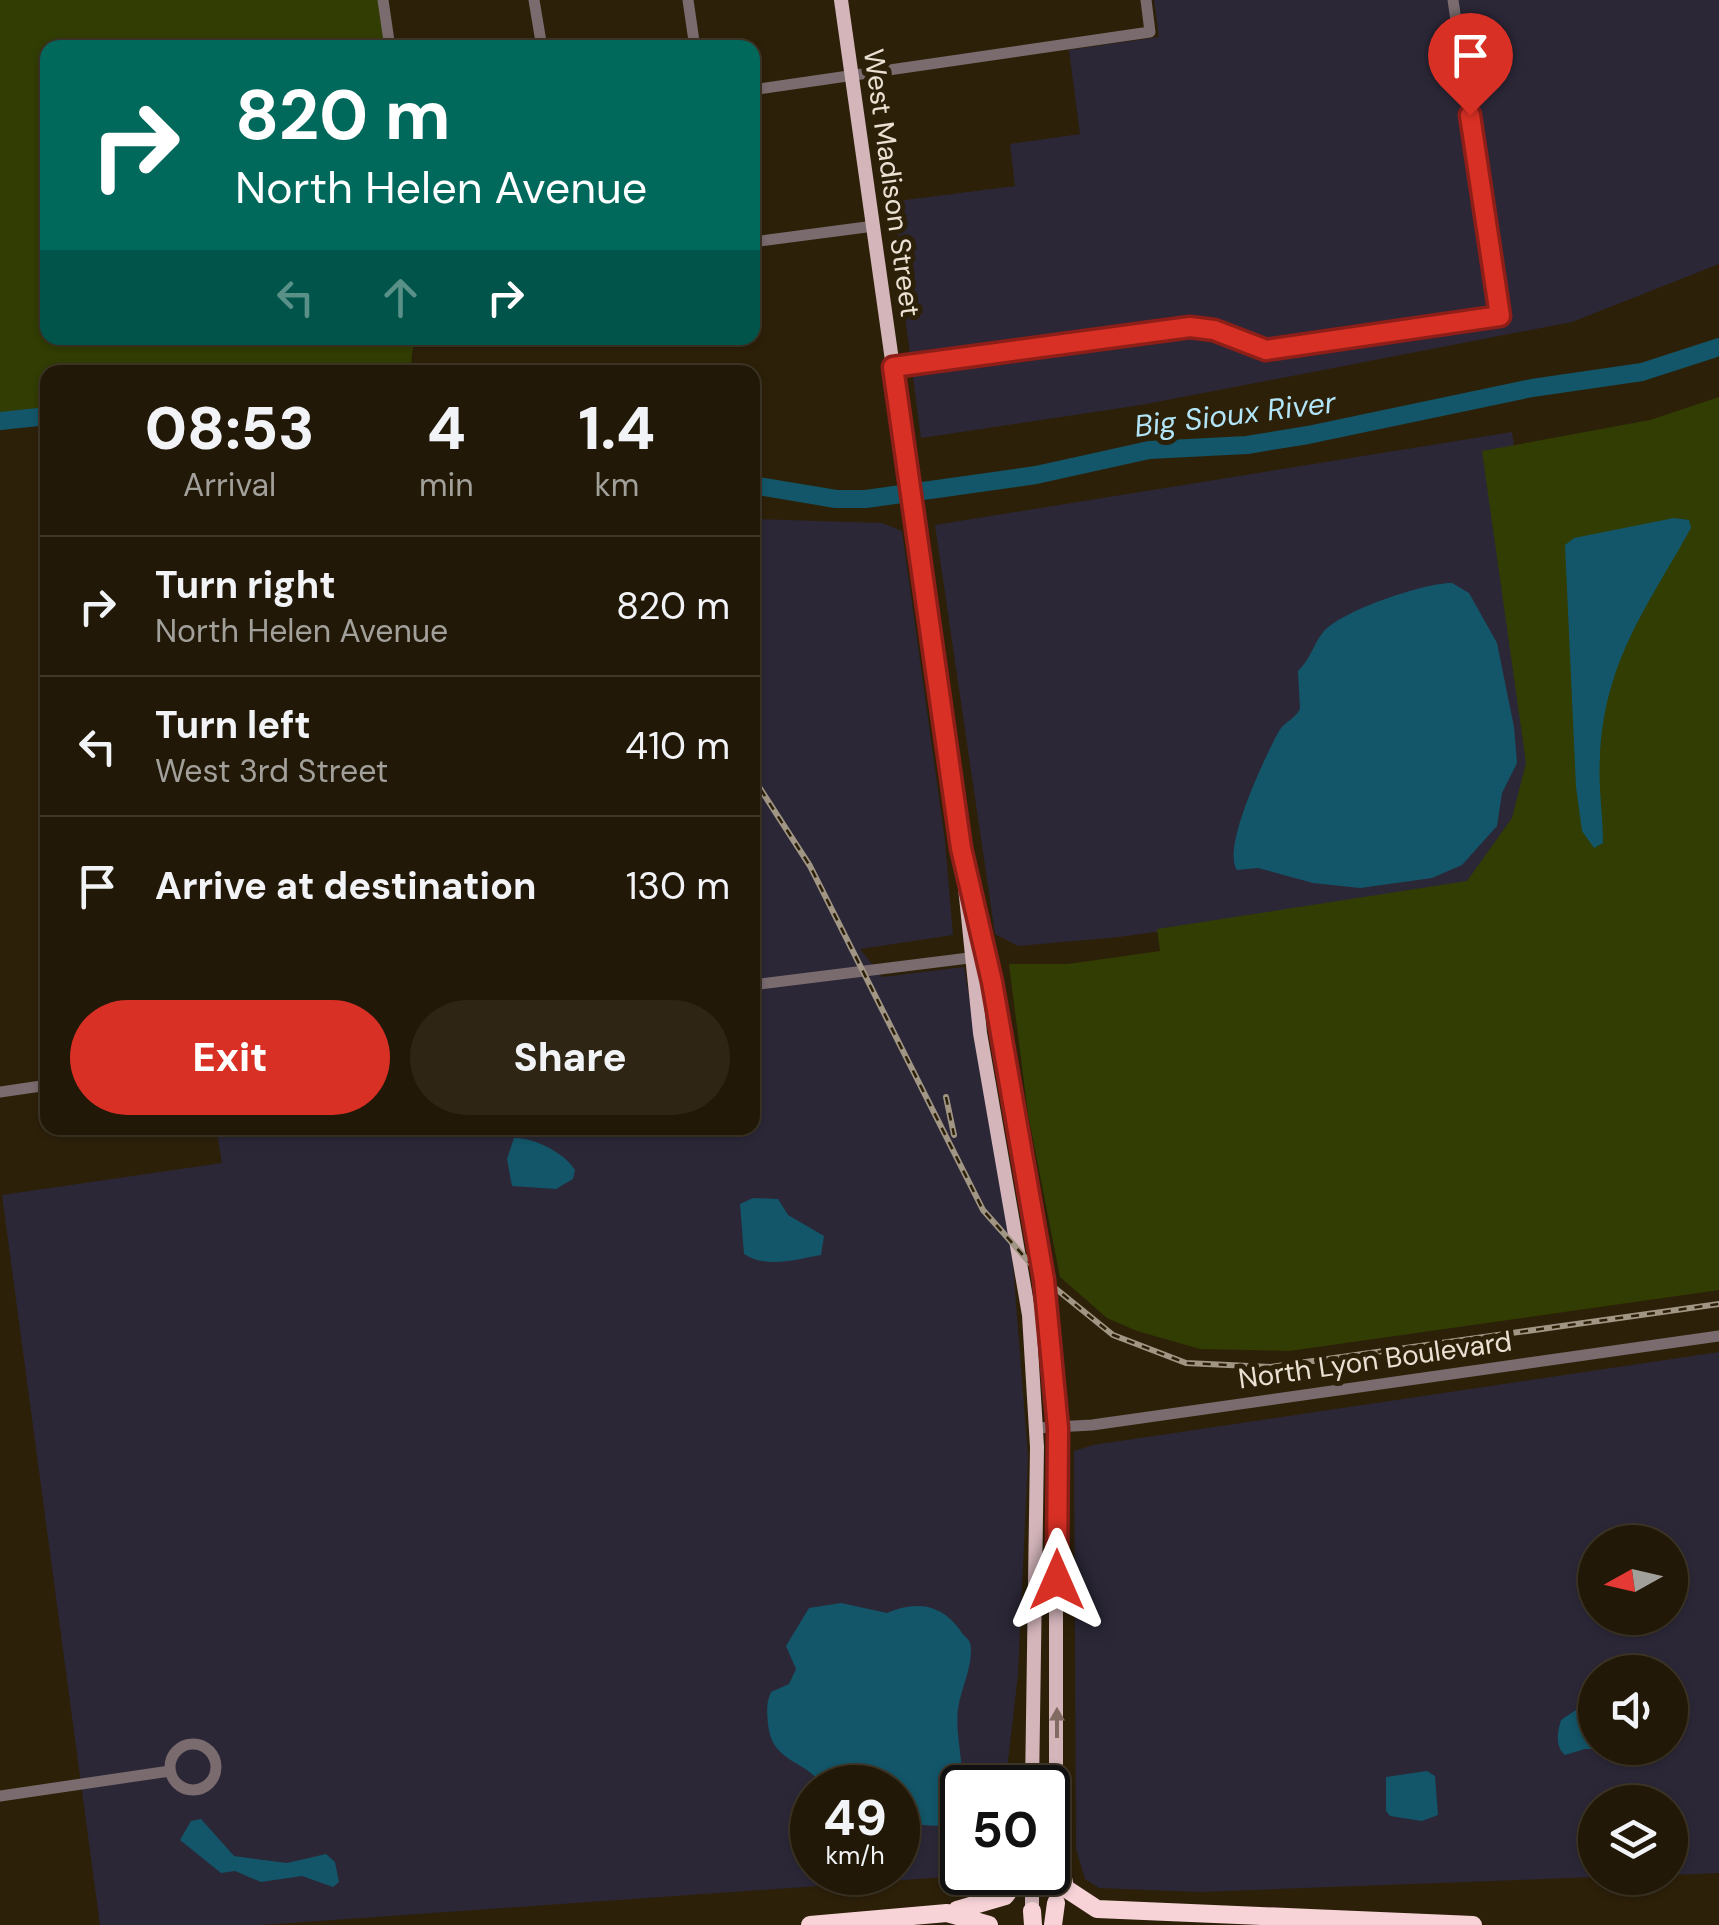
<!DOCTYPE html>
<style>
body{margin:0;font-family:"DM Sans",sans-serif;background:#2e2515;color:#f1f3f6;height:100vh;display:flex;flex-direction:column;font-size:38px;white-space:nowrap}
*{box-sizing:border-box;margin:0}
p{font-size:32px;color:#a2a09b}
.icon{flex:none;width:55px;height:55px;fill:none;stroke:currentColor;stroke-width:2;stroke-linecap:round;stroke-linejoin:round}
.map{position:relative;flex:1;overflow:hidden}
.panel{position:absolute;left:40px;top:365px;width:720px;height:770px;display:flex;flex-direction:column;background:#221807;border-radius:20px;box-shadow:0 2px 8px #0004,0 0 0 2px #3f3728}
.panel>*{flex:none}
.guide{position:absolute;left:40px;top:40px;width:720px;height:305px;border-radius:20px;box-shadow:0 2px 8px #0004,0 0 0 2px #3f3728;background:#00695c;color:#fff;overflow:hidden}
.needle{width:65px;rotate:262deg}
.fabs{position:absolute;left:1578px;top:1525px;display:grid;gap:20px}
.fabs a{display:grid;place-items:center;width:110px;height:110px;border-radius:50%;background:#221807;box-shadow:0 2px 8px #0004,0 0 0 2px #3f3728;font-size:50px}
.speed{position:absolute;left:790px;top:1765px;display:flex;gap:20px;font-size:50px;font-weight:700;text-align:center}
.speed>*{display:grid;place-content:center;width:130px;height:130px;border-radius:50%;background:#221807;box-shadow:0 2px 8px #0004,0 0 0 2px #3f3728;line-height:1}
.speed small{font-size:25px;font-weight:400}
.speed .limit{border:5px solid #111;border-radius:15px;background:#fff;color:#111}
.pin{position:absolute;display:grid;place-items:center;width:85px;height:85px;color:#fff;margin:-102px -42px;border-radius:50% 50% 50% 0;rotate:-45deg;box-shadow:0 0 10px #0007}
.pin .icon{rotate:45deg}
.me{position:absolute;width:110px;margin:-55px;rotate:0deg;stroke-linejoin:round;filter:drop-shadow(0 0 8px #0008)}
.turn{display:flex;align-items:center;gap:35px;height:210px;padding:0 30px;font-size:45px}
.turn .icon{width:130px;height:130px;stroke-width:2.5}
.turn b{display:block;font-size:70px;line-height:85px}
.lanes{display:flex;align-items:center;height:95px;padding:0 30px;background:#0003;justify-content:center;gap:50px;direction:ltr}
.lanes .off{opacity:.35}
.eta{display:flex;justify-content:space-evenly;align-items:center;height:170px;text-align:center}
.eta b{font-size:60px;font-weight:800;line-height:70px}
.primary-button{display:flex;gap:20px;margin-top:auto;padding:20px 30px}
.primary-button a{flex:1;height:115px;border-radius:60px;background:#d93025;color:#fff;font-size:40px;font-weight:800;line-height:115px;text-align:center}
.primary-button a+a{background:#2e2515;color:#f1f3f6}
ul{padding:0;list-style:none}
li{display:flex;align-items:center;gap:30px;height:140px;padding:0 30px;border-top:2px solid #3f3728}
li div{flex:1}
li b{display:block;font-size:38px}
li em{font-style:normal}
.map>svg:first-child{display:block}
</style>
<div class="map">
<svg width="1719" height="1925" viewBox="0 0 1719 1925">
<rect width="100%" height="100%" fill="#2d2009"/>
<path fill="#2b2737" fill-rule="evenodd" d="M1154,0H1719V264L1572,322L1141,405L921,438L890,202L1015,186L1010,144L1080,134L1069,50L1159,37Z
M1512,432L1575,873L1119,937L1018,946L995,934L935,525Z
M753,519L882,523L902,531L945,841L953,935L860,949L882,977L964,967L1011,1240L1028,1457L1018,1674L1005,1787L962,1788V1872L1003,1873L262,1925H100L2,1195L222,1163L216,1128H752ZM812,1788H898V1872H812Z
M1719,1352V1873L1670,1875V1802H1595V1877L1201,1892L1099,1888L1085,1879L1076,1849L1074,1451L1093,1445ZM1595,1542H1670V1618H1595ZM1595,1672H1670V1748H1595Z"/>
<path fill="#313d03" d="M0,0H384L391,47L48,48V338H414L410,372H48L47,416L0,421Z
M1719,397V1290L1289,1351L1200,1349L1137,1331L1107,1318L1060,1277L1028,1114L1009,964H1068L1160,951L1157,929L1467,881L1512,818L1526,763L1482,451L1650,420Z"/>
<path fill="#135669" d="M1674,518L1689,520L1691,528C1647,607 1604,662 1600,757C1598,786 1603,814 1603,843L1594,848L1582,831L1576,787L1565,545L1574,538Z
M1452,583L1469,593L1497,643L1514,727L1517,763L1502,793L1497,826L1462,865L1432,878L1360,888L1313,883L1258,868L1237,870C1221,848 1266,755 1279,731C1284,722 1295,719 1300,709L1298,671C1311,659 1313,644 1324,631C1344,610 1423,583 1452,583Z
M514,1138C533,1137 565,1153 575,1170L573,1179L556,1189L512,1186L507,1159Z
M778,1199L788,1215L824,1236L821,1255C797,1259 766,1269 744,1254L740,1204L753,1198Z
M841,1603L887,1613C915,1601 941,1603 960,1630C965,1639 971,1638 971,1649C971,1672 961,1688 958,1709C953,1748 979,1798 941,1826L901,1824L898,1820V1788L824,1787C806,1759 772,1764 768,1724C767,1711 766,1703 771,1692L789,1684L796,1669L786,1646L809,1608Z
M1576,1710L1595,1711V1748L1617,1749H1585L1565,1755C1555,1746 1557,1733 1561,1720Z
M1427,1771L1435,1776L1438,1815L1422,1821L1390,1816L1386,1811V1777Z
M201,1819L234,1856L287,1863L326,1854L335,1862L339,1882L333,1887L302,1876L261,1882L235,1871L221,1873L180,1840L191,1821Z"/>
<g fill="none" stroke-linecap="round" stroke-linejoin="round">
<path stroke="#135669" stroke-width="18" d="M0,421L48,416
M752,485L836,499H866L1036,475L1149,450L1247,445L1308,435L1532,388L1642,372L1719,347"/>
<path stroke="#7a6b6e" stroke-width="11" d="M383,0L390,48
M534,0L542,48
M688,0L695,48
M752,90L1150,32L1146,0
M752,242L874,226
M893,367L1190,327L1214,330L1266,350L1499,315L1453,0
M752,985L977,957
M0,1092L48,1085
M1037,1428L1092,1425L1719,1336
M170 1767a23 23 0 1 1 46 0a23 23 0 1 1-46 0Z
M0,1796L170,1771"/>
<path stroke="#d3b5ba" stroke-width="14" d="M841,0L961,848L980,1033L1029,1315L1037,1447L1032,1788
M972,893L992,982L1045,1280L1056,1380V1909
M1032,1872V1917"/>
<path stroke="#f7d3d8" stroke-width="18" d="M1057,1848L1065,1888L1097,1909L1473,1925
M957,1910L1005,1896L1023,1872
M1032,1911L1033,1925
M810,1925L947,1913L989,1925
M1053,1925L1056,1903"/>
<g stroke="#a19684" stroke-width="6">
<path id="rail" d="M752,776L810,866L983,1210L1045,1280L1113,1335L1186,1363L1270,1367L1719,1304
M946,1097L954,1135"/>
</g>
<use href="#rail" stroke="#2d2009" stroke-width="2.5" stroke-dasharray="8" stroke-linecap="butt"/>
</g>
<defs><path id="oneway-solid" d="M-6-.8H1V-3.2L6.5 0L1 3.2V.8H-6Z" transform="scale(2.5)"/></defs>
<use fill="#806a62" href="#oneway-solid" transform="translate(1057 1723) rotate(-90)"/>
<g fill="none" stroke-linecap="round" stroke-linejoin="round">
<g stroke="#8d1f18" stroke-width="25">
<path id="route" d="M1057,1580L1058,1428L1044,1280L992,982L961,848L893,367L1190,327L1214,330L1266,350L1500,316L1470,115"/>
</g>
<use href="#route" stroke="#d93025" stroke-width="18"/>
</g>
<g text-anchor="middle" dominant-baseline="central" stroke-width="10" stroke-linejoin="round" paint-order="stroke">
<g font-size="28" fill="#eae1d3" stroke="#2d2009">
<text transform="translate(892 183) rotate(82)">West Madison Street</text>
<text transform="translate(1375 1360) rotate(-8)">North Lyon Boulevard</text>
</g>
<g font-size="30" font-style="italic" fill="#b1e5f7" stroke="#2d2009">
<text transform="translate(1235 414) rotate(-7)">Big Sioux River</text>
</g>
</g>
</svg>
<div class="fabs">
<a><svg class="needle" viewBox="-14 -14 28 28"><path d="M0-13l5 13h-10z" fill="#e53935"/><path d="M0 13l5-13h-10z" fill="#a2a09b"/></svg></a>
<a><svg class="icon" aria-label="sound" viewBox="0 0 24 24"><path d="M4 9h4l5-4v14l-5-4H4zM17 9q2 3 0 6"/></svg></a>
<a><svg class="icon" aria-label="layers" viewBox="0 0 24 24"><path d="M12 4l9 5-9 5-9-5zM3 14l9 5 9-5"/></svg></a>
</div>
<div class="speed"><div>49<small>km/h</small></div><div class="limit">50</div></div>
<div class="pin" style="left:1470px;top:115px;background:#d93025"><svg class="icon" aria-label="arrive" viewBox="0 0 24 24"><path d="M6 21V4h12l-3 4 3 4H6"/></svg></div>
<svg class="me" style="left:1057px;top:1580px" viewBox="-20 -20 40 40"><path d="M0-17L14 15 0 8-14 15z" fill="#d93025" stroke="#fff" stroke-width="4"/></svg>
<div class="guide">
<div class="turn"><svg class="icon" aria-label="right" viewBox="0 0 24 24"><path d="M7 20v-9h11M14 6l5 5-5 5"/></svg><div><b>820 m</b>North Helen Avenue</div></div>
<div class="lanes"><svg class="icon off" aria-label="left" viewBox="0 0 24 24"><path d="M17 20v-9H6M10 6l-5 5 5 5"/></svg><svg class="icon off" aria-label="ahead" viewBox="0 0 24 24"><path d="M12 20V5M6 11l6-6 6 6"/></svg><svg class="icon" aria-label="right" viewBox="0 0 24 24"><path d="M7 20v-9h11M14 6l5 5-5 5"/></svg></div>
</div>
<section class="panel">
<div class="eta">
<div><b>08:53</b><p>Arrival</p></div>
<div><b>4</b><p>min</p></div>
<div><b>1.4</b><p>km</p></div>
</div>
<ul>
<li><svg class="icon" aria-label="right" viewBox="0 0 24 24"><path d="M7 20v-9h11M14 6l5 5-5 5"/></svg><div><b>Turn right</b><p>North Helen Avenue</p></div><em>820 m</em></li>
<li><svg class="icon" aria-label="left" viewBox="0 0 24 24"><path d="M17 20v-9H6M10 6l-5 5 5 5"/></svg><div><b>Turn left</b><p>West 3rd Street</p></div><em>410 m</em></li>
<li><svg class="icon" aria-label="arrive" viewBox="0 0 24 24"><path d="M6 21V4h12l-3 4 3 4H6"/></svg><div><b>Arrive at destination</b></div><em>130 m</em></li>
</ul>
<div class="primary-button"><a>Exit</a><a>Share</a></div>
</section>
</div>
